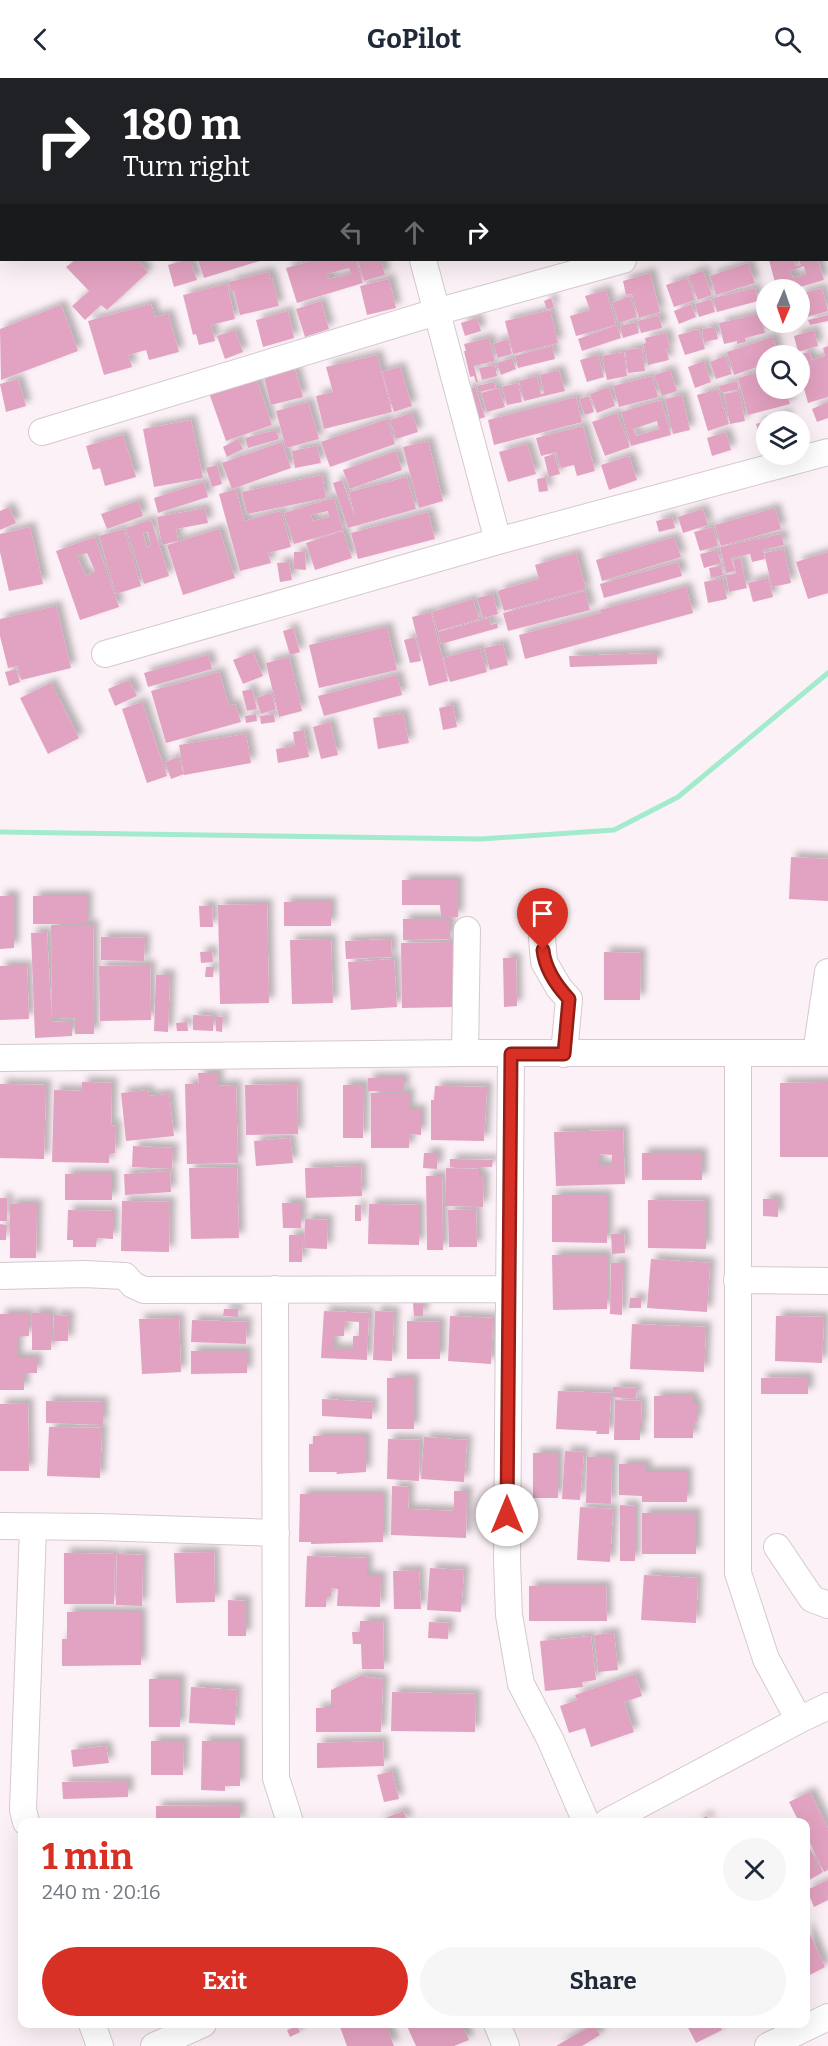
<!DOCTYPE html>
<meta charset="utf-8">
<style>
body{margin:0;font-family:Bitter,serif;background:#f6f6f7;color:#1f2937;height:100vh;display:flex;flex-direction:column;font-size:22px;white-space:nowrap}
*{box-sizing:border-box;margin:0}
p{font-size:20px;color:#747a83}
.icon{flex:none;width:33px;height:33px;fill:none;stroke:currentColor;stroke-width:2;stroke-linecap:round;stroke-linejoin:round}
.map{position:relative;flex:1;overflow:hidden}
.sheet{position:absolute;left:18px;top:1740px;width:792px;height:210px;display:flex;flex-direction:column;background:#fff;border-radius:12px;box-shadow:0 6px 24px #0002}
.sheet>*{flex:none}
.top-card{position:absolute;left:0px;top:0px;width:828px;height:183px;box-shadow:0 6px 24px #0002;background:#202124;color:#fff;overflow:hidden}
.needle{width:39px;rotate:182deg}
.fabs{position:absolute;left:756px;top:201px;display:grid;gap:12px}
.fabs a{display:grid;place-items:center;width:54px;height:54px;border-radius:50%;background:#fff;box-shadow:0 6px 24px #0002;font-size:30px}
.pin{position:absolute;display:grid;place-items:center;width:51px;height:51px;color:#fff;margin:-62px -26px;border-radius:50% 50% 50% 0;rotate:-45deg;box-shadow:0 0 6px #0007}
.pin .icon{rotate:45deg}
.me{position:absolute;width:66px;margin:-33px;rotate:0deg;stroke-linejoin:round;filter:drop-shadow(0 0 4px #0008)}
.turn{display:flex;align-items:center;gap:21px;height:126px;padding:0 24px;font-size:27px}
.turn .icon{width:78px;height:78px;stroke-width:2.5}
.turn b{display:block;font-size:42px;line-height:51px}
.lanes{display:flex;align-items:center;height:57px;padding:0 24px;background:#0003;justify-content:center;gap:30px;direction:ltr}
.lanes .off{opacity:.35}
.round{display:grid;place-items:center;flex:none;width:63px;height:63px;border-radius:32px;background:#f6f6f7}
.overview{display:flex;align-items:center;justify-content:space-between;height:102px;padding:0 24px}
h1{font-size:36px;font-weight:700;line-height:45px;color:#d93025}
.cta{display:flex;gap:12px;margin-top:auto;padding:12px 24px}
.cta a{flex:1;height:69px;border-radius:36px;background:#d93025;color:#fff;font-size:24px;font-weight:700;line-height:69px;text-align:center}
.cta a+a{background:#f6f6f7;color:#1f2937}
header{display:flex;justify-content:space-between;align-items:center;height:78px;padding:0 24px;background:#fff;font-size:27px;font-weight:700}
.map>svg:first-child{display:block}
</style>
<header><svg class="icon" aria-label="back" viewBox="0 0 24 24"><path d="M15 5l-7 7 7 7"/></svg>GoPilot<svg class="icon" aria-label="search" viewBox="0 0 24 24"><circle cx="10" cy="10" r="6"/><path d="M15 15l6 6"/></svg></header>
<div class="map">
<svg width="828" height="1968" viewBox="0 0 828 1968">
<defs>
<filter id="shadow"><feDropShadow dx="5.5" dy="-5.5" stdDeviation="3" flood-color="#0004"/></filter>
</defs>
<rect width="100%" height="100%" fill="#fcf1f6"/>
<g fill="none" stroke-linecap="round" stroke-linejoin="round">
<path stroke="#a2ebcd" stroke-width="5" d="M0,754L481,761L614,752L678,719L828,595"/>
</g>
<path fill="#e2a2c1" fill-rule="evenodd" filter="url(#shadow)" d="M75,182H137L148,194L107,232L101,227L85,242L72,228L89,213L66,189Z
M186,182H190L197,202L174,209L168,187Z
M198,182H263L204,200Z
M315,182H356L363,205L297,225L286,190ZM349,190L351,196L329,201L327,196Z
M358,182H381L385,197L364,203Z
M769,182H794L796,188L801,187L799,182H818L824,202L790,212H777ZM804,188L806,196L793,200L790,193Z
M748,185L755,205L716,217L710,198Z
M703,193L712,217L698,222L688,198Z
M269,194L270,201L272,200L279,228L240,237L234,213L231,214L229,204Z
M650,195L660,234L639,240L632,216L626,217L623,203Z
M687,200L695,222L674,229L666,207Z
M389,201L396,230L367,237L360,208Z
M227,206L235,241L211,247L215,263L199,267L196,256L193,257L183,217Z
M755,210L758,223L717,234L713,220Z
M822,210L828,233L800,241V216Z
M606,212L616,247L576,258L570,238L590,232L585,218Z
M630,218L637,239L619,245L612,225Z
M551,220L554,229L547,232L544,223Z
M711,221L715,234L699,239L695,226Z
M321,223L329,251L305,259L296,231Z
M151,226L155,239L168,236L179,274L149,282L146,272L128,277L132,289L104,297L88,243Z
M691,226L696,239L679,246L674,233Z
M61,227L78,273L1,302L0,251Z
M550,232L558,265L513,276L505,243Z
M288,233L294,260L263,269L256,242Z
M760,236L765,255L745,260L746,264L737,266V263L724,266L719,245Z
M659,237L662,250L641,255L638,243Z
M828,237V243L810,247L808,242Z
M477,240L481,253L465,258L461,245Z
M636,244L639,255L623,260L620,248Z
M617,247L621,260L582,273L578,261Z
M715,249L718,261L704,264L702,251Z
M699,251L705,271L685,277L678,257Z
M235,252L243,274L225,281L217,258Z
M814,252L818,268L798,274L794,258Z
M666,255L670,270L666,271L669,282L648,287L643,266L646,265L645,260Z
M773,259L779,278H766V286L734,297L727,274Z
M489,260L495,283L474,288L478,304H476L474,298L470,299L464,273H466L464,266Z
M508,261L512,276L498,280L493,266Z
M552,268L555,281L518,290L515,278Z
M828,268V319L808,325L800,296V276L809,274L812,282L825,278L823,270Z
M642,270L645,293L628,295L625,272Z
M624,274L627,298L607,302L602,278Z
M377,277L392,334L324,351L316,318L333,314L326,289Z
M598,277L604,299L587,304L580,282Z
M725,278L732,296L716,301L710,284Z
M512,280L516,291L501,297L497,285Z
M704,283L711,304L695,310L688,289Z
M495,287L497,298L482,302L479,290Z
M400,289L412,328L394,334L382,294Z
M295,291L303,319L271,327L264,299Z
M559,292L565,313L524,323L519,303L537,298L541,316L544,315L540,297Z
M670,292L677,313L662,318L654,297Z
M766,292V310H786L790,326L748,337L738,300Z
M652,298L658,319L619,329L613,308Z
M256,300L272,347L226,363L209,315Z
M18,301L26,328L6,334L0,306Z
M737,303L739,311L721,315L719,308Z
M494,304L496,310L479,314L477,308Z
M518,305L522,324L507,327L502,309Z
M475,309L485,339L474,343L464,312Z
M609,309L615,328L597,335L590,316Z
M499,310L505,329L487,334L481,315Z
M718,311L729,346L708,353L697,317Z
M739,313L745,343L730,346L724,316Z
M682,317L690,352L673,356L665,321Z
M589,318L594,334L585,337L579,321Z
M576,319L582,344L494,367L488,342Z
M661,322L671,357L631,368L621,334ZM657,343L659,351L636,358L633,351Z
M308,324L319,361L286,370L276,333Z
M828,324V340L817,344L812,331Z
M412,335L418,354L396,361L390,342Z
M617,335L630,369L605,378L592,344Z
M786,336L788,344H766V364L762,365L756,346Z
M387,341L395,366L330,389L321,364Z
M191,342L203,400L154,409L143,351Z
M583,348L595,393L577,398L574,387L561,390L556,374L541,378L536,360Z
M276,352L279,361L248,370L245,360Z
M726,354L731,372L712,378L707,360Z
M123,357L136,399L105,408L100,390L93,392L86,368Z
M238,361L243,371L227,379L223,369Z
M428,363L443,423L419,430L403,369Z
M282,364L291,390L232,411L222,385Z
M527,366L536,396L508,404L499,374Z
M317,368L321,385L295,390L292,373Z
M396,373L402,392L350,411L343,392Z
M554,376L560,396L549,399L544,379Z
M629,378L637,402L609,412L601,387Z
M217,387L222,406L212,409L206,390Z
M322,397L326,420L247,436L242,414Z
M407,399L416,431L348,450L333,405L342,402L355,439L349,414Z
M546,399L548,413L539,414L537,401Z
M204,404L208,419L158,435L154,420Z
M236,411L244,443L281,433L291,469L268,475L271,485L240,493L219,416Z
M334,420L343,452L294,466L284,435ZM328,433L329,439L313,443L311,437Z
M138,423L143,438L107,451L101,436Z
M9,429L16,445L0,452V433Z
M205,430L208,445L176,451L178,463L162,467L157,439Z
M775,430L781,451L721,468L715,447Z
M703,431L708,447L683,455L678,439Z
M428,434L435,461L358,481L351,455Z
M672,439L675,450L659,454L656,443Z
M151,442L169,498L144,506L126,450ZM148,454L151,468L147,469L143,455Z
M30,449L43,506L9,513L0,474V456Z
M713,449L718,468L700,473L694,454Z
M124,451L141,508L116,516L99,458Z
M219,451L235,500L183,517L167,467Z
M343,453L352,480L315,492L306,465Z
M781,456L784,467L763,472L765,481L752,484L750,476L731,480L735,493L726,495L720,469Z
M95,459L119,529L80,542L56,473ZM87,475L95,493L86,498L77,478Z
M674,459L681,479L602,503L596,482Z
M784,471L791,505L772,509L764,475Z
M717,472L721,485L704,490L700,476Z
M294,474H305L306,492L294,491Z
M828,474V515L808,521L796,484Z
M576,475L586,511L504,533L498,514L500,512L539,501L535,487Z
M740,480L747,510L729,514L726,497L736,496L733,482Z
M289,484L292,502L280,504L277,485Z
M678,484L682,498L604,520L600,506Z
M721,488L723,497L711,500L709,490Z
M723,500L727,521L708,525L704,504Z
M768,500L773,519L753,524L748,505Z
M686,509L693,535L525,581L519,557L601,535L600,532Z
M585,513L590,532L508,553L503,535Z
M493,516L498,536L483,540L477,520Z
M473,521L479,541L438,553L432,534Z
M56,528L71,590L21,602L18,588L8,590L0,558V541Z
M431,534L448,603L429,608L412,539Z
M489,540L491,547L497,545L498,550L441,566L438,554Z
M387,549L397,592L319,610L309,567Z
M293,550L300,574L290,577L283,553Z
M415,559L421,583L410,585L404,562Z
M503,566L508,587L490,592L484,570Z
M480,570L487,594L450,604L443,580Z
M253,574L263,598L243,606L233,582Z
M657,575V586L570,589L569,578Z
M208,577L212,591L148,609L144,595Z
M289,579L302,633L279,639L266,585Z
M16,591L20,604L9,608L5,594Z
M219,594L229,628L235,626L241,644L166,665L151,613Z
M397,597L402,617L324,638L318,618Z
M129,602L137,618L115,628L108,611Z
M51,605L79,660L48,676L20,620Z
M252,611L257,631L247,633L242,613Z
M271,615L276,631L261,636L256,620Z
M142,624L167,698L147,705L122,631Z
M453,627L457,649L443,652L439,630Z
M403,635L409,665L378,671L373,640Z
M256,636L257,643L246,645L245,638Z
M274,636L275,644L261,646L260,638Z
M330,644L338,677L321,681L313,649Z
M304,652L309,679L278,685L276,671L295,668L293,654Z
M246,656L251,685L184,697L179,667Z
M178,679L184,696L171,701L165,684Z
M791,779L828,781V823L789,821Z
M402,802H458V839H441L440,827H402Z
M0,818H14V870L0,871Z
M33,818H87V846H33Z
M284,824H331V848H284Z
M267,826L269,925L220,926L218,827Z
M199,828H212L213,849H200Z
M403,841H450V861L403,862Z
M51,847H93L94,956H75V940H52Z
M47,854L52,944L72,943V958L35,960L31,855Z
M101,859L145,860L144,883L101,882Z
M331,861L333,925L292,926L290,862Z
M391,861L392,879L346,881L345,863Z
M454,864L455,929L402,930L401,865Z
M212,873L213,884L201,885L200,874Z
M604,874L641,875L640,922H604Z
M503,880H516L517,928L504,929Z
M394,881L397,929L351,932L348,884Z
M150,887L151,942L100,943L99,888Z
M0,888H27L29,941L0,942Z
M206,889H214L213,899H205Z
M156,897H170L168,954L154,953Z
M193,937L213,938V953L193,952Z
M216,938L223,939L222,954L216,953Z
M187,944L188,953H177L176,945Z
M198,995H218V1008L236,1007L238,1085L187,1086L185,1006H199Z
M368,1000H404V1013H368Z
M82,1004L112,1005L111,1047L116,1048L115,1075H109V1085L52,1084L54,1012L82,1013Z
M828,1004V1079H780V1005Z
M0,1006L46,1007L44,1081L0,1080Z
M297,1006L298,1056L246,1057L245,1007Z
M343,1007H364L363,1060H343Z
M435,1008L487,1009L484,1063L431,1062V1022H434Z
M148,1012L149,1018L169,1016L174,1058L126,1063L121,1015Z
M371,1015H409V1032H421V1057L410,1056L409,1070H371Z
M623,1052L625,1106L556,1108L554,1054ZM599,1076L612,1077V1087H599Z
M290,1060L293,1085L256,1088L254,1063Z
M133,1068L173,1070L172,1091L132,1089Z
M424,1075H438L437,1091L423,1090Z
M642,1075H702V1102H642Z
M450,1081L493,1082L492,1089H450Z
M361,1088L362,1118L306,1120L305,1090Z
M237,1089L239,1160L191,1161L189,1090Z
M446,1090L479,1091V1098H484L483,1129L445,1128Z
M170,1093L171,1114L125,1117L124,1096Z
M65,1096H112V1122H65Z
M426,1098H442L443,1172H427Z
M552,1117H607V1165L552,1164Z
M0,1120H7V1143H0Z
M763,1121H778V1139L763,1138Z
M648,1122L706,1123V1171L648,1170Z
M122,1123L170,1124L169,1174L121,1173Z
M282,1125H301V1150H283Z
M10,1126H37L36,1180H10Z
M369,1126L419,1127V1167L368,1166Z
M355,1127H361V1143H355Z
M476,1131L477,1169H449L448,1132Z
M68,1132L113,1133V1161L97,1160L96,1169H73V1162H67Z
M305,1141L328,1142L327,1171L304,1170Z
M0,1146L7,1147L6,1162H0Z
M624,1155L625,1175L612,1176L611,1156Z
M289,1157H303L302,1184H289Z
M552,1177H607V1231L553,1232Z
M651,1181L710,1185L707,1234L647,1230Z
M611,1185H623L622,1237L610,1236Z
M630,1220H641V1230H629Z
M413,1225H423V1238H414Z
M224,1231H238V1239L223,1238Z
M324,1233L369,1235L367,1282L321,1280ZM345,1243L359,1244V1258H353V1271H333V1258H344Z
M375,1233L394,1234L392,1283L373,1282Z
M32,1235H51V1272H32Z
M0,1236H29V1258L17,1259V1280H37V1295H24V1312H0Z
M54,1237L69,1238L68,1263H53Z
M450,1238L493,1240L491,1286L448,1283Z
M776,1238L824,1239L822,1285L775,1283Z
M179,1240L181,1294L142,1296L139,1241Z
M192,1242L247,1244L246,1266L191,1264Z
M407,1243L440,1244V1281H407Z
M632,1246L706,1249L704,1294L630,1291Z
M191,1273H247V1295L191,1296Z
M808,1299V1316H761V1300Z
M387,1300H414V1351H387Z
M613,1309L637,1310L636,1321L613,1319Z
M558,1313L611,1315L609,1356H596L597,1353L556,1351Z
M654,1318H693V1326H697V1344L693,1345V1360H654Z
M322,1321L373,1324L372,1341L322,1338Z
M615,1322L641,1323L642,1348H640V1362H614Z
M46,1323L103,1324V1347L46,1345Z
M28,1325L29,1393H0V1326Z
M49,1349L102,1350L100,1400L47,1398Z
M313,1358H366V1394L336,1396L337,1394H309V1366H313Z
M424,1359L467,1362L464,1404L421,1401Z
M388,1361L420,1362L419,1403L387,1401Z
M565,1373L584,1374L580,1422L562,1421Z
M533,1375H558V1420H533Z
M587,1379H612L611,1426L586,1425Z
M619,1386H646V1394H687V1424H642V1418L619,1417Z
M392,1408L409,1409L408,1431L454,1433V1413H467L466,1460L391,1457Z
M300,1416H383V1464L311,1466V1464H299Z
M620,1427L635,1428V1483H620Z
M580,1429L613,1431L610,1484L577,1482Z
M642,1435H696V1476H642Z
M214,1474L215,1524L176,1525L174,1475Z
M64,1475L115,1476L114,1526H64Z
M117,1476L143,1477L142,1528L116,1527Z
M307,1478L367,1480V1498H381L380,1529L337,1528L338,1511L331,1510V1518H327L326,1529H305Z
M430,1490L464,1492L461,1534L427,1532Z
M419,1492L421,1531H394L393,1493Z
M644,1497L698,1500L696,1545L641,1542Z
M529,1508H606L607,1543H529Z
M228,1522L246,1523V1558H228Z
M67,1534H141V1587L62,1588V1561H67Z
M360,1543H383L384,1591H362L361,1566H353L352,1554H360Z
M429,1544L449,1545L448,1561L428,1560Z
M614,1555L618,1592L598,1594L594,1557Z
M591,1558L596,1602L582,1604L583,1609L545,1613L540,1563Z
M635,1596L642,1618L624,1624L634,1654L591,1669L585,1650L569,1655L560,1628L577,1622L575,1617Z
M361,1598L383,1601L381,1654H316V1630H331V1612Z
M149,1601H180V1649H149Z
M191,1609L237,1612L235,1647L189,1645Z
M392,1614L476,1616L475,1654L391,1653Z
M151,1663H184L183,1697H151Z
M202,1663H240V1708H225V1713L201,1712Z
M383,1663L384,1688L317,1690V1665Z
M106,1668L109,1685L73,1689L71,1672Z
M392,1693L399,1721L384,1724L377,1697Z
M128,1703V1719L63,1721L62,1704Z
M810,1714L828,1750V1792L824,1794L806,1757V1744H799L789,1724Z
M240,1727V1744H156V1728Z
M403,1733L408,1744H375Z
M707,1738L710,1744H693Z
M806,1764L823,1794L806,1804Z
M828,1802V1822L814,1829L807,1812Z
M806,1847L825,1889L806,1899Z
M350,1946H386L394,1968H347L340,1949Z
M406,1946H461L469,1962L454,1968H416Z
M594,1946L600,1957L582,1968H556Z
M686,1946H719L722,1952L696,1965Z
M297,1948L300,1954L290,1959L287,1952Z"/>
<g fill="none" stroke-linecap="round" stroke-linejoin="round">
<g stroke="#d4c9ce" stroke-width="28">
<path id="minor" d="M340,0L341,2
M423,182L498,463
M42,354L436,234L623,182
M105,576L498,463L828,374
M542,860L544,884L559,910L569,921L564,976
M465,975L467,852
M816,975L828,894
M511,976L507,1483L509,1537L521,1606L550,1661L586,1744
M738,976V1495L766,1581L799,1642
M0,980L465,975H828
M0,1198L84,1196L125,1198L133,1207L144,1212L509,1211
M737,1202L828,1203
M275,1211L276,1700L290,1744
M0,1448L99,1449L276,1455
M777,1469L812,1521L828,1527
M26,1744L23,1732L33,1450
M607,1744L799,1642L828,1628
M92,1946L100,1968
M497,1946L506,1968
M154,1968L203,1946
M768,1968L828,1939"/>
</g>
<g stroke="#b0618a" stroke-width="34">
<path id="major" d="M172,2L174,0
M0,150L2,149"/>
</g>
<use href="#minor" stroke="#fff" stroke-width="26"/>
<use href="#major" stroke="#fab2d7" stroke-width="32"/>
</g>
<g fill="none" stroke-linecap="round" stroke-linejoin="round">
<g stroke="#8d1f18" stroke-width="15">
<path id="route" d="M507,1437L511,976H564L569,921C556,907 545,891 543,872"/>
</g>
<use href="#route" stroke="#d93025" stroke-width="10"/>
</g>
</svg>
<div class="fabs">
<a><svg class="needle" viewBox="-14 -14 28 28"><path d="M0-13l5 13h-10z" fill="#e53935"/><path d="M0 13l5-13h-10z" fill="#747a83"/></svg></a>
<a><svg class="icon" aria-label="search" viewBox="0 0 24 24"><circle cx="10" cy="10" r="6"/><path d="M15 15l6 6"/></svg></a>
<a><svg class="icon" aria-label="layers" viewBox="0 0 24 24"><path d="M12 4l9 5-9 5-9-5zM3 14l9 5 9-5"/></svg></a>
</div>
<div class="pin" style="left:543px;top:872px;background:#d93025"><svg class="icon" aria-label="arrive" viewBox="0 0 24 24"><path d="M6 21V4h12l-3 4 3 4H6"/></svg></div>
<svg class="me" style="left:507px;top:1437px" viewBox="-20 -20 40 40"><circle r="19" fill="#fff"/><path d="M0-13L10 11 0 6-10 11z" fill="#d93025"/></svg>
<div class="top-card">
<div class="turn"><svg class="icon" aria-label="right" viewBox="0 0 24 24"><path d="M7 20v-9h11M14 6l5 5-5 5"/></svg><div><b>180 m</b>Turn right</div></div>
<div class="lanes"><svg class="icon off" aria-label="left" viewBox="0 0 24 24"><path d="M17 20v-9H6M10 6l-5 5 5 5"/></svg><svg class="icon off" aria-label="ahead" viewBox="0 0 24 24"><path d="M12 20V5M6 11l6-6 6 6"/></svg><svg class="icon" aria-label="right" viewBox="0 0 24 24"><path d="M7 20v-9h11M14 6l5 5-5 5"/></svg></div>
</div>
<section class="sheet">
<div class="overview"><div><h1>1 min</h1><p>240 m · 20:16</p></div><a class="round"><svg class="icon" aria-label="close" viewBox="0 0 24 24"><path d="M6 6l12 12M18 6L6 18"/></svg></a></div>
<div class="cta"><a>Exit</a><a>Share</a></div>
</section>
</div>
